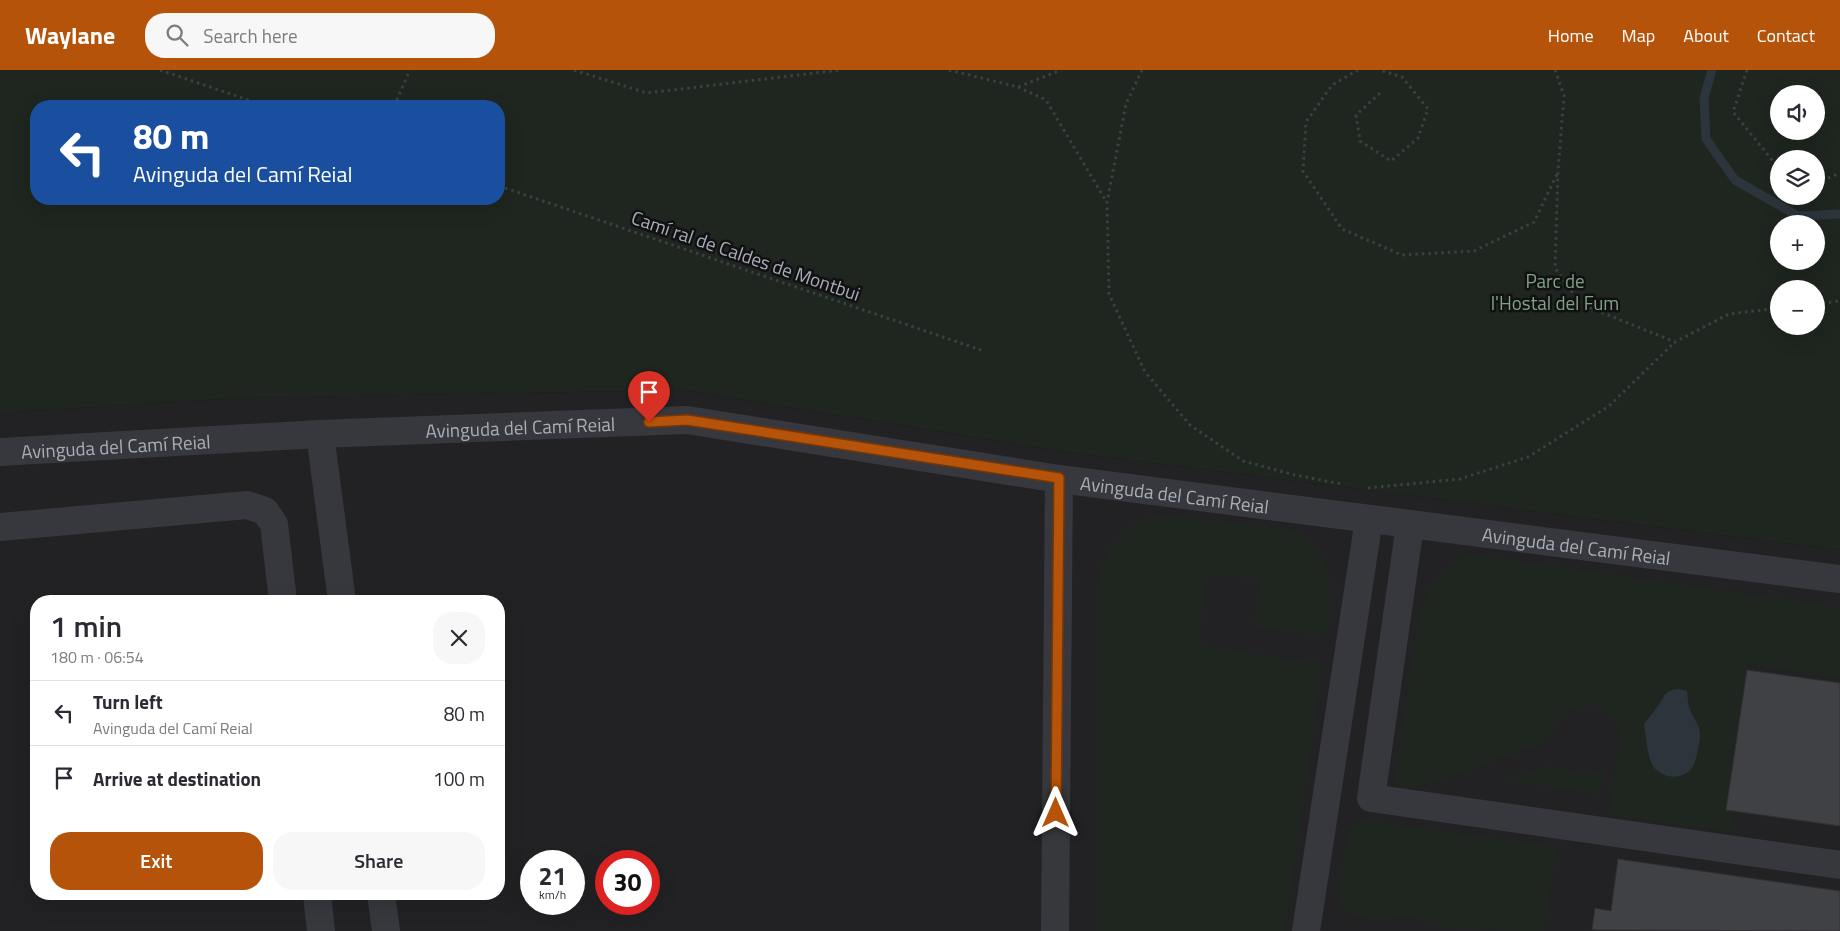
<!DOCTYPE html>
<meta charset="utf-8">
<style>
body{margin:0;font-family:"Titillium Web",sans-serif;background:#f7f7f7;color:#2b2b33;height:100vh;display:flex;flex-direction:column;font-size:19px;white-space:nowrap}
*{box-sizing:border-box;margin:0}
p{font-size:16px;color:#7c7c81}
.icon{flex:none;width:28px;height:28px;fill:none;stroke:currentColor;stroke-width:2;stroke-linecap:round;stroke-linejoin:round}
.map{position:relative;flex:1;overflow:hidden}
.panel{position:absolute;left:30px;top:525px;width:475px;height:305px;display:flex;flex-direction:column;background:#fff;border-radius:20px;box-shadow:0 5px 20px #0002}
.panel>*{flex:none}
.banner{position:absolute;left:30px;top:30px;width:475px;height:105px;border-radius:20px;box-shadow:0 5px 20px #0002;background:#1a4fa0;color:#fff;overflow:hidden}
.buttons{position:absolute;left:1770px;top:15px;display:grid;gap:10px}
.buttons a{display:grid;place-items:center;width:55px;height:55px;border-radius:50%;background:#fff;box-shadow:0 5px 20px #0002;font-size:25px}
.speed{position:absolute;left:520px;top:780px;display:flex;gap:10px;font-size:25px;font-weight:700;text-align:center}
.speed>*{display:grid;place-content:center;width:65px;height:65px;border-radius:50%;background:#fff;box-shadow:0 5px 20px #0002;line-height:1}
.speed small{font-size:12px;font-weight:400}
.speed .limit{border:8px solid #d22;background:#fff;color:#111}
.pin{position:absolute;display:grid;place-items:center;width:42px;height:42px;color:#fff;margin:-51px -21px;border-radius:50% 50% 50% 0;rotate:-45deg;box-shadow:0 0 5px #0007}
.pin .icon{rotate:45deg}
.me{position:absolute;width:55px;margin:-28px;rotate:0deg;stroke-linejoin:round;filter:drop-shadow(0 0 4px #0008)}
.turn{display:flex;align-items:center;gap:18px;height:105px;padding:0 20px;font-size:22px}
.turn .icon{width:65px;height:65px;stroke-width:2.5}
.turn b{display:block;font-size:35px;line-height:42px}
.round{display:grid;place-items:center;flex:none;width:52px;height:52px;border-radius:20px;background:#f7f7f7}
.overview{display:flex;align-items:center;justify-content:space-between;height:85px;padding:0 20px}
h1{font-size:30px;font-weight:600;line-height:38px}
.action{display:flex;gap:10px;margin-top:auto;padding:10px 20px}
.action a{flex:1;height:58px;border-radius:20px;background:#b45309;color:#fff;font-size:20px;font-weight:600;line-height:58px;text-align:center}
.action a+a{background:#f7f7f7;color:#2b2b33}
ul{padding:0;list-style:none}
li{display:flex;align-items:center;gap:15px;height:65px;padding:0 20px;border-top:1px solid #e1e1e2}
li div{flex:1}
li b{display:block;font-size:19px}
li em{font-style:normal}
header{display:flex;align-items:center;gap:30px;box-sizing:border-box;height:70px;padding:0 25px;background:#b45309;color:#fff}
header strong{font-size:24px}
nav{display:flex;gap:28px;margin-inline-start:auto;font-size:18px}
.search{width:350px;height:45px;background:#f7f7f7;display:flex;align-items:center;gap:12px;box-sizing:border-box;padding:0 18px;border-radius:20px;color:#7c7c81;font-size:19px}
.map>svg:first-child{display:block}
</style>
<header>
<strong>Waylane</strong>
<div class="search"><svg class="icon" aria-label="search" viewBox="0 0 24 24"><circle cx="10" cy="10" r="6"/><path d="M15 15l6 6"/></svg>Search here</div>
<nav><a>Home</a><a>Map</a><a>About</a><a>Contact</a></nav>
</header>
<div class="map">
<svg width="1840" height="861" viewBox="0 0 1840 861">
<rect width="100%" height="100%" fill="#161618"/>
<path fill="#222225" fill-rule="evenodd" d="M683,320L1059,381L1840,480V861H0V343L238,328ZM36,531H499V824H36ZM531,791H574V834H531ZM606,791H649V834H606Z"/>
<path fill="#1e261f" fill-rule="evenodd" d="M0,0H1840V480L1059,381L683,320L238,328L0,343ZM1779,24H1816V61H1779ZM36,36H499V129H36ZM1779,89H1816V126H1779ZM1779,154H1816V191H1779ZM1779,219H1816V256H1779Z
M1167,445L1298,461C1336,491 1332,515 1329,558L1320,565L1254,557L1259,509L1208,504L1198,575L1318,593L1322,598L1285,861H1097V515L1101,498L1110,475L1136,453L1151,446Z
M1467,484L1840,537V608L1749,595L1731,762L1609,745L1620,670C1619,658 1616,647 1604,641C1565,619 1561,661 1537,676L1411,720L1398,718L1395,709L1418,549C1427,515 1441,505 1467,484ZM1687,621L1690,640L1696,650L1644,654L1659,634Z
M1547,696C1560,697 1577,706 1588,705C1593,704 1599,701 1604,700L1600,724L1504,710Z
M1364,750L1557,777L1544,861C1523,861 1446,861 1431,855L1430,850L1395,845L1393,849L1389,851L1354,846C1347,842 1341,837 1339,829C1338,823 1345,774 1348,766C1350,759 1357,753 1364,750Z"/>
<path fill="#2c353c" d="M1678,619L1687,621C1688,627 1688,635 1690,640C1694,649 1700,655 1700,666C1699,675 1697,692 1691,699C1681,711 1661,708 1653,696C1647,685 1646,666 1644,654C1648,648 1653,643 1657,637C1665,627 1663,621 1678,619Z"/>
<g fill="none" stroke-linecap="round" stroke-linejoin="round">
<path stroke="#2c353c" stroke-width="9" d="M1712,0L1704,28L1706,69L1735,110L1798,146L1840,144"/>
</g>
<path fill="#404145" stroke="#303034" d="M1747,600L1840,613V756L1726,740Z
M1618,789L1840,821V861L1592,860L1595,838L1611,841Z"/>
<g fill="none" stroke-linecap="round" stroke-linejoin="round">
<path stroke="#3d3f44" stroke-width="3" stroke-dasharray="2.5 4" stroke-linecap="butt" d="M160,0L266,36
M574,0L647,23L840,0
M949,0L1018,17L1061,0
M1142,0L1126,34L1107,132L1109,224L1145,302L1190,355L1243,391L1295,405L1342,414
M1358,0L1332,15L1306,52L1303,101L1342,159L1402,185L1474,181L1534,152L1557,104
M1555,0L1564,25L1558,101L1555,198L1581,234L1675,272L1729,244L1779,238
M1747,0L1733,42L1773,91L1779,93
M1018,17L1046,30L1106,131
M1380,23L1356,45L1360,71L1391,91L1418,68L1428,39L1402,7L1380,0
M394,36L410,0
M1816,111L1819,112L1840,103
M499,116L984,281
M1816,234L1840,231
M1368,418L1460,409L1528,387L1609,336L1675,272"/>
<g stroke="#37383d" stroke-width="28">
<path d="M320,364L342,531"/>
<path id="s1" d="M0,382L320,364L687,350L1059,409L1840,509"/>
<path d="M1410,455L1371,728L1840,795"/>
<path d="M0,457L247,435L265,441L274,454L283,531"/>
<path d="M317,824L321,861"/>
<path d="M381,824L386,861"/>
<path d="M1055,861L1059,409"/>
<path d="M1306,861L1369,449"/>
</g>
</g>
<g fill="none" stroke-linecap="round" stroke-linejoin="round">
<g stroke="#753606" stroke-width="12">
<path id="route" d="M649,352L687,350L1059,408L1056,743"/>
</g>
<use href="#route" stroke="#b45309" stroke-width="9"/>
</g>
<g text-anchor="middle" dominant-baseline="central" stroke-width="5" stroke-linejoin="round" paint-order="stroke">
<g font-size="19" fill="#a8adb8" stroke="#111113">
<text transform="translate(746 185) rotate(19)">Camí ral de Caldes de Montbui</text>
<text stroke="none"><textPath href="#s1" startOffset="521">Avinguda del Camí Reial</textPath></text>
<text stroke="none"><textPath href="#s1" startOffset="116">Avinguda del Camí Reial</textPath></text>
<text stroke="none"><textPath href="#s1" startOffset="1181">Avinguda del Camí Reial</textPath></text>
<text stroke="none"><textPath href="#s1" startOffset="1586">Avinguda del Camí Reial</textPath></text>
</g>
<g font-size="19" fill="#7fa381" stroke="#111113">
<text x="1555" y="210">Parc de<tspan x="1555" dy="22">l'Hostal del Fum</tspan></text>
</g>
</g>
</svg>
<div class="buttons">
<a><svg class="icon" aria-label="sound" viewBox="0 0 24 24"><path d="M4 9h4l5-4v14l-5-4H4zM17 9q2 3 0 6"/></svg></a>
<a><svg class="icon" aria-label="layers" viewBox="0 0 24 24"><path d="M12 4l9 5-9 5-9-5zM3 14l9 5 9-5"/></svg></a>
<a>+</a>
<a>−</a>
</div>
<div class="speed"><div>21<small>km/h</small></div><div class="limit">30</div></div>
<div class="pin" style="left:649px;top:352px;background:#d93025"><svg class="icon" aria-label="arrive" viewBox="0 0 24 24"><path d="M6 21V4h12l-3 4 3 4H6"/></svg></div>
<svg class="me" style="left:1056px;top:743px" viewBox="-20 -20 40 40"><path d="M0-17L14 15 0 8-14 15z" fill="#b45309" stroke="#fff" stroke-width="4"/></svg>
<div class="banner">
<div class="turn"><svg class="icon" aria-label="left" viewBox="0 0 24 24"><path d="M17 20v-9H6M10 6l-5 5 5 5"/></svg><div><b>80 m</b>Avinguda del Camí Reial</div></div>
</div>
<section class="panel">
<div class="overview"><div><h1>1 min</h1><p>180 m · 06:54</p></div><a class="round"><svg class="icon" aria-label="close" viewBox="0 0 24 24"><path d="M6 6l12 12M18 6L6 18"/></svg></a></div>
<ul>
<li><svg class="icon" aria-label="left" viewBox="0 0 24 24"><path d="M17 20v-9H6M10 6l-5 5 5 5"/></svg><div><b>Turn left</b><p>Avinguda del Camí Reial</p></div><em>80 m</em></li>
<li><svg class="icon" aria-label="arrive" viewBox="0 0 24 24"><path d="M6 21V4h12l-3 4 3 4H6"/></svg><div><b>Arrive at destination</b></div><em>100 m</em></li>
</ul>
<div class="action"><a>Exit</a><a>Share</a></div>
</section>
</div>
